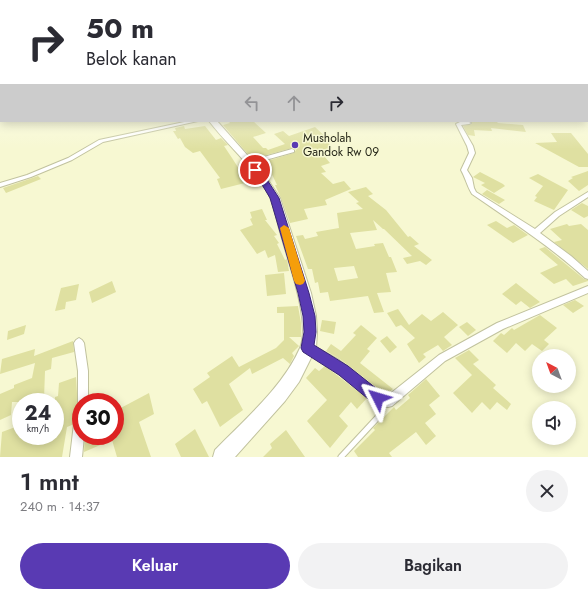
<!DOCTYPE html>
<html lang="id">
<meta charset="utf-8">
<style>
body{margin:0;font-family:Jost,sans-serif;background:#f2f2f3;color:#2b2b33;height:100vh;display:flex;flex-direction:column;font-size:15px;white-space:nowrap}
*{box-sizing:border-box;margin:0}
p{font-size:13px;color:#7c7c81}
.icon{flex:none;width:22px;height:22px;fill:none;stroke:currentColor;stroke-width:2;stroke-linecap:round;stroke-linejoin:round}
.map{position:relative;height:457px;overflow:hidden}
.sheet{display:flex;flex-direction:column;background:#fff;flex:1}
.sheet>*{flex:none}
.banner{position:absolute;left:0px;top:0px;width:588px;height:122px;box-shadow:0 2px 10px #0003;background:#fff;color:#2b2b33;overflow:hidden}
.needle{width:26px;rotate:319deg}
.controls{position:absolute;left:532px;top:349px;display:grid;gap:8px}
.controls a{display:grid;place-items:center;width:44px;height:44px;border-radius:50%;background:#fff;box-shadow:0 2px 10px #0003;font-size:20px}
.speed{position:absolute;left:12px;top:393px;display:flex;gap:8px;font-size:20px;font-weight:700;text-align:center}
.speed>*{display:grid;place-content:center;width:52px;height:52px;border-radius:50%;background:#fff;box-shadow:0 2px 10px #0003;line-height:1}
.speed small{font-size:10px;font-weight:400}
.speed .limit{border:6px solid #d22;background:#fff;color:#111}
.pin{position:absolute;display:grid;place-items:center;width:34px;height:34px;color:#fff;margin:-17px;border:2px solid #fff;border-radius:50%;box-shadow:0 1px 4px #0007}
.me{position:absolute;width:44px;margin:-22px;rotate:310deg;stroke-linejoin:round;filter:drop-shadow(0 0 3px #0008)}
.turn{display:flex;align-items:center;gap:14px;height:84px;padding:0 20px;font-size:18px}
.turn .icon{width:52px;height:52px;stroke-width:2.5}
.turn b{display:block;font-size:28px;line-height:34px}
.lanes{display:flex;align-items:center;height:38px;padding:0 20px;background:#0003;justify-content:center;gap:20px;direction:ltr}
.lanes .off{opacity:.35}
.round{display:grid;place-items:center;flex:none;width:42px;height:42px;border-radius:21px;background:#f2f2f3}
.summary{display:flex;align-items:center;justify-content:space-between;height:68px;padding:0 20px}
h1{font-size:24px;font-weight:600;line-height:30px}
.cta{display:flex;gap:8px;margin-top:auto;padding:8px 20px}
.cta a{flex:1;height:46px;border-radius:24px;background:#593ab3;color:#fff;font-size:16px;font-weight:600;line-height:46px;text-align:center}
.cta a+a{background:#f2f2f3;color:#2b2b33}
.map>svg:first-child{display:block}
</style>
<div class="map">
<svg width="588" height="457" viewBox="0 0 588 457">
<rect width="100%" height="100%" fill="#f7f8d2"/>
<path fill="#dfe0a1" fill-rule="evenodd" d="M228,121H253L266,133L253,137L263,148H266L268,150L285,144L274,134L283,131L289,136L315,127L329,140L327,141L332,148L319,150L330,163L321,166L326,172L321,173L333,184L344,181L351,189L325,200L327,205L304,209L308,219L290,223L281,198L275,185H277L268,166L261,168L257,164L294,153L296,150L292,148L252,159L223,125L230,123Z
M470,121H496L498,123L523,125L526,132L491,128L492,131L474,130L475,136L468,135L463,126L472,124V122Z
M184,126L185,129L205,126L216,140L221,138L228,145L224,146L232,158L241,172H243L249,182L221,189L217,179L220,178L200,151L193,153L185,147L180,138L178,139L173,131H176L175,128Z
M551,133H571L588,154V167H579L535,143L557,142Z
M588,171V185L579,191L568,181L573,178L571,177Z
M480,172L503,184L505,186L494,193L481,185L485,183L473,177Z
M538,174L568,190L554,210L534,201L537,197L535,196L543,186L529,178Z
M38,176L41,179L6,193L3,188Z
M366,187L373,194L368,196L386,210L408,237L410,236L419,244L414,246L432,260L426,265L420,261L407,264L403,258L412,256L384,229H383L373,220L377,230L350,233L356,249L375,246L374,244L383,243L389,257H391L397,272L386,273L391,292L377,293L384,312L374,313L368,296L330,301L328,292L320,293L318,282L315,283L312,269H308L296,236L303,235L305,239L318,236L316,232L339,228L337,213L363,209L356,203L359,202L348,192ZM354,266L358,278L338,281L334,268Z
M487,190L505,200L499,204L482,194Z
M582,203L588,206V216L584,218L571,210Z
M262,209L267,220H265L277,235L274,236L279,243L277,244L285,260L287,259L289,271L278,272L275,255L268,258L265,250L257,254L240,230L253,225L250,219L252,218L250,212Z
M496,221L507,228L514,225L528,235L513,243L487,225Z
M567,224L569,226L581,224L588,230V269L554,242L562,240L550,229Z
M545,247L584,279L588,280V281L573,286L566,279L554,284L540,273L558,265L539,249Z
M284,273L286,294L267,296L265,275Z
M112,281L116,292L92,303L89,292Z
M516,283L540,302L530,308L521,301L516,305L502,294Z
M79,284L76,300L66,302L65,309L55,311L61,288Z
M575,300L584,306L573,313L563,305Z
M298,306L301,323V337H289L299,346L292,353L294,356L290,364L283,358L252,374L250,368L229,384L243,410L220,427L207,401L202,404L193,389L210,377L207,373L232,356L239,367L276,348L284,340V313H277V307Z
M398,309L409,325L422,314L431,321L443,312L458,325L444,337L452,345L443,351L438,345L423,354L426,357L419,363L407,344L415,338L401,325L396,327L387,313Z
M540,315L557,328L544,340L549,344L542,351L532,344L525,351L516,343L507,353L493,341L501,333L504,335L512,328L514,330Z
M322,320L336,322L334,334L320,331Z
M467,322L476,330L468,336L459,327Z
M26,325L24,334L7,340L8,331Z
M361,325L377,338L367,349L370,351L360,363L393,389L386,395L340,359L326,351L331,344L341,351L356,335L353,333Z
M387,336L397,347L390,353L380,341Z
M73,341L74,352L52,358L51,369L45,371L44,399L37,402H12L11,415L0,420V394L14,388V385L32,378L35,363L0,374L2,359L35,349L34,356Z
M469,350L479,360L473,364L496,385L493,388L511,404L507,410L497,402L490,410L482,402L472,413L453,393L472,375L455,358Z
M325,366L367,398L357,409L351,402L339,416L348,426L330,448L307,421L327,400L306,378L315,368L319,371Z
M76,377L78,409L74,414L72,425L67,427L62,457H0L2,432L18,426L17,428L21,427V436H37L36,443L55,436V397L58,396L59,383Z
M426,379L440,396L429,405L436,414L425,423L436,436L426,445L416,432L389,453L392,457H358L354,451L375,430L373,428L394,407L396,410L410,398L408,395Z
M149,393L154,414L139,422L151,457H117L112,440L84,452L85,436H115V411Z
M195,429L209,457H181L175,444Z
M286,430L305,457H263L272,448L270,444Z"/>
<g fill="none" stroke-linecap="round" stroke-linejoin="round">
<g stroke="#c1c29e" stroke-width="7">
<path id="lane" d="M341,457L380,415L384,403"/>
</g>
<g stroke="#c1c29e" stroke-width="2">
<path id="street" d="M189,121H198L103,142L72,160L31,177L0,187V183L27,175L68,158L99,140Z
M460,122H469L471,123L469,124L461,125L473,146L475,153L467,170L472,178L474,188L476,192L535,229L555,212L588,192V197L559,216L540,233L571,256L588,271V279L585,278C550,246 511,221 472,194C467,186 466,179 461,170L469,153L467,146L456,124Z
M292,149L294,150V152L248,165L245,163L246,162Z
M588,286V293L503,329L445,361L392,406L388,407L380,406L331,368L305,351L303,348L305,345L308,343L339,360L386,397L439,355L497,323Z
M79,338L82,340L84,343L88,371V402H81V407L79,406L78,402V371L74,343L76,340Z
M81,409V436H84L82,457H70L75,415L77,411Z"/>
</g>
<g stroke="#c1c29e" stroke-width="2">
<path id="secondary" d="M209,121H217L264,174L280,198L311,293L316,316L317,332L316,348L299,382L285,401L235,457H213L215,450C244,420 283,387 300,348C311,322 288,262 281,235C277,223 275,208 270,197C255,168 229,147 209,121Z"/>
</g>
<use href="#lane" stroke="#fff" stroke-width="5"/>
<use href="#street" fill="#fff" fill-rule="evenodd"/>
<use href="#secondary" fill="#fff" fill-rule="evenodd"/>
</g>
<linearGradient id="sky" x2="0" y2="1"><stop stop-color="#95b3ea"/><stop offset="0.57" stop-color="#fbfceb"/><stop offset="1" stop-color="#fbfceb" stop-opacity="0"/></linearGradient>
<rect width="588" height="149" fill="url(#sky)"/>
<path fill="#593ab3" stroke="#3a2674" d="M255,167L264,175L279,198L309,293L315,316L316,332L314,345L348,366L382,393L385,398L382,403L378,405L373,403L339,375L303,352L301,348L304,332L303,316L298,293L270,198L258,178L251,170Z"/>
<path fill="#f59e0b" d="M284,225L289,228L305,281L303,284L300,285L296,284L294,281L280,228Z"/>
<circle fill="#593ab3" stroke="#f7f8d2" stroke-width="1.5" cx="295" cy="145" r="4"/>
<g text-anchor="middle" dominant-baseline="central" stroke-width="3" stroke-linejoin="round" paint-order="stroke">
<g font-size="12" fill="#262719" stroke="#f7f8d2" text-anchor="start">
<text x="303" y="138">Musholah<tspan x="303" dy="14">Gandok Rw 09</tspan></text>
</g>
</g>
</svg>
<div class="controls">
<a><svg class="needle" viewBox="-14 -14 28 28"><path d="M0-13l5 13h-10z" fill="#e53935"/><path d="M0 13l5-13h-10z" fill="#7c7c81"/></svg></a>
<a><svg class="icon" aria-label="sound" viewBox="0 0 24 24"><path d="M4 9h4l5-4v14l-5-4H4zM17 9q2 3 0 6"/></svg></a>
</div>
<div class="speed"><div>24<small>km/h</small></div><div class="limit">30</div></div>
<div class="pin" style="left:255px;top:170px;background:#d93025"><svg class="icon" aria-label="arrive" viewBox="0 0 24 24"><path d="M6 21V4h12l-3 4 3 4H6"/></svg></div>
<svg class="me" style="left:378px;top:398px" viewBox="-20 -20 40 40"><path d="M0-17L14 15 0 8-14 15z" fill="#593ab3" stroke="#fff" stroke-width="4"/></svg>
<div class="banner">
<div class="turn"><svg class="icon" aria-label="right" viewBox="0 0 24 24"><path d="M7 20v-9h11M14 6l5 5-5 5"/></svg><div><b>50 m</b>Belok kanan</div></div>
<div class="lanes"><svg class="icon off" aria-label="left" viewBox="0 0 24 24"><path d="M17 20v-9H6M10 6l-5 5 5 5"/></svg><svg class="icon off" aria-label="ahead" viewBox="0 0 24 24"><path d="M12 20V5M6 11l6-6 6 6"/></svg><svg class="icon" aria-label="right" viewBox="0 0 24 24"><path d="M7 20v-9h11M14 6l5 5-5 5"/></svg></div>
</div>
</div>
<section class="sheet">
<div class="summary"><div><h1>1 mnt</h1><p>240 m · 14:37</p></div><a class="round"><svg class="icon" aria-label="close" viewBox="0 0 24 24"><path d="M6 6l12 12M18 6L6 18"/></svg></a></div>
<div class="cta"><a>Keluar</a><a>Bagikan</a></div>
</section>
